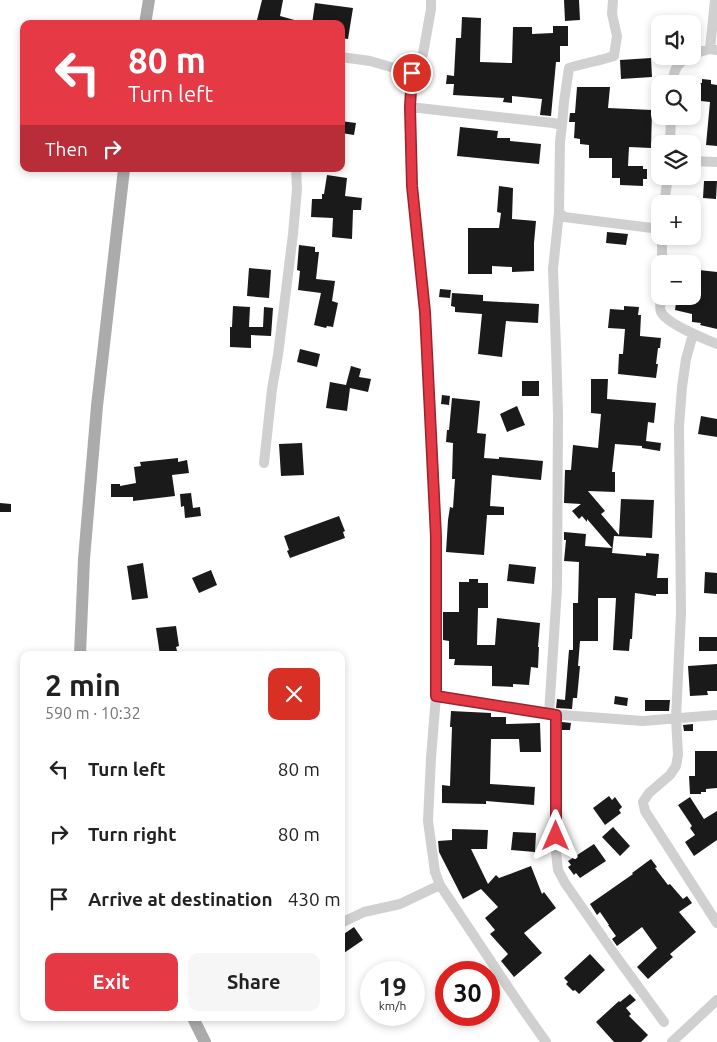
<!DOCTYPE html>
<meta charset="utf-8">
<style>
body{margin:0;font-family:Ubuntu,sans-serif;background:#f6f6f6;color:#222;height:100vh;display:flex;flex-direction:column;font-size:19px;white-space:nowrap}
*{box-sizing:border-box;margin:0}
p{font-size:16px;color:#767676}
.icon{flex:none;width:28px;height:28px;fill:none;stroke:currentColor;stroke-width:2;stroke-linecap:round;stroke-linejoin:round}
.map{position:relative;flex:1;overflow:hidden}
.side{position:absolute;left:20px;top:651px;width:325px;height:370px;display:flex;flex-direction:column;background:#fff;border-radius:10px;box-shadow:0 2px 8px #0003}
.side>*{flex:none}
.top-card{position:absolute;left:20px;top:20px;width:325px;height:152px;border-radius:10px;box-shadow:0 2px 8px #0003;background:#e63946;color:#fff;overflow:hidden}
.buttons{position:absolute;left:651px;top:15px;display:grid;gap:10px}
.buttons a{display:grid;place-items:center;width:50px;height:50px;border-radius:10px;background:#fff;box-shadow:0 2px 8px #0003;font-size:25px}
.speed{position:absolute;left:360px;top:961px;display:flex;gap:10px;font-size:25px;font-weight:700;text-align:center}
.speed>*{display:grid;place-content:center;width:65px;height:65px;border-radius:50%;background:#fff;box-shadow:0 2px 8px #0003;line-height:1}
.speed small{font-size:12px;font-weight:400}
.speed .limit{border:8px solid #d22;background:#fff;color:#111}
.pin{position:absolute;display:grid;place-items:center;width:42px;height:42px;color:#fff;margin:-21px;border:2px solid #fff;border-radius:50%;box-shadow:0 1px 5px #0007}
.me{position:absolute;width:55px;margin:-28px;rotate:0deg;stroke-linejoin:round;filter:drop-shadow(0 0 4px #0008)}
.turn{display:flex;align-items:center;gap:18px;height:105px;padding:0 25px;font-size:22px}
.turn .icon{width:65px;height:65px;stroke-width:2.5}
.turn b{display:block;font-size:35px;line-height:42px}
.then{display:flex;align-items:center;height:48px;padding:0 25px;background:#0003;gap:10px;font-size:19px}
.round{display:grid;place-items:center;flex:none;width:52px;height:52px;border-radius:10px;background:#f6f6f6}
.overview{display:flex;align-items:center;justify-content:space-between;height:85px;padding:0 25px}
h1{font-size:30px;font-weight:700;line-height:38px}
.button{display:flex;gap:10px;margin-top:auto;padding:10px 25px}
.button a{flex:1;height:58px;border-radius:10px;background:#e63946;color:#fff;font-size:20px;font-weight:700;line-height:58px;text-align:center}
.button a+a{background:#f6f6f6;color:#222}
ul{padding:0;list-style:none}
li{display:flex;align-items:center;gap:15px;height:65px;padding:0 25px}
li div{flex:1}
li b{display:block;font-size:19px}
li em{font-style:normal}
.map>svg:first-child{display:block}
</style>
<div class="map">
<svg width="717" height="1042" viewBox="0 0 717 1042">
<rect width="100%" height="100%" fill="#fff"/>
<path fill="#1a1a1a" d="M262,0H283L280,16L298,21V24H256Z
M564,0H579L580,20L565,21Z
M315,3L353,8L348,39L341,38V24H312Z
M462,17L481,18L480,62L512,63L513,27H532V34L553,33V26H568V46H560V62H556L551,116L540,115L542,99L512,96V103L503,102L504,98L453,95L454,84H446L447,75L454,76L456,38H461Z
M651,58L652,77L621,79L620,60Z
M702,79L711,80V84L717,85V146L706,145L710,102L692,100V82L702,83Z
M577,87H610L608,108L652,110L651,148L629,147L628,166H643V169H647V179H643V186L620,185V178H612V158H589V145L580,144V139L574,138L575,122H569L570,113H575Z
M341,121L356,123L354,135L341,133Z
M460,127L498,131L497,138H510V141L541,144L539,164L457,156Z
M327,175L347,178L345,196L362,198L361,210H353L352,239L332,237L333,218L311,217L312,199H322V194H324Z
M704,181H717L716,199L703,198Z
M499,186L513,188L512,219L536,221L534,243V271L512,272V267L492,266V274H468V228H499L501,213L497,212Z
M607,232L628,234L626,245L606,243Z
M299,245L315,247V252H319L316,279L335,281L332,301L338,303L333,327L327,326L326,328L314,325L321,293L298,290L300,271L297,270Z
M249,268L271,270L269,298L247,296Z
M699,270L717,272V329L700,325L701,323L692,322V314L675,310L677,296H692V292L697,293Z
M440,289L451,290L450,298L439,297Z
M452,293L483,295V301L539,304L538,323L506,321L502,357L478,354L482,314L455,312V307L451,306Z
M233,306L250,307L249,327H263L264,307L273,308L271,336L251,335V348L230,347V327H232Z
M624,306L639,307L638,315H641L640,336L661,338L660,348H658L656,364H658L656,378L618,374L619,354H623L625,329L608,328L610,309L624,310Z
M300,349L320,354L317,367L297,362Z
M351,366L361,369L359,377L371,379L368,392L350,388L347,411L326,408L330,382L346,385Z
M591,379H608L607,399L656,403L654,423L648,422L646,441L661,443L660,451L642,448V446L615,444L612,472H615V492L588,491L605,511L601,514L619,535L621,499L654,500L652,538L614,536L612,553L646,556V553L659,554L657,578H668V594H656V596L635,593L632,639H630L629,651L613,650L616,598H598V641H580L578,666H580L577,698H573L572,709L556,708L557,699L565,700L569,650H573V603H578L579,562L564,561L566,540H564V532L586,534L585,546L612,548L587,519V522L582,516L579,519L572,511L581,504L564,503L565,470H571L573,445L598,448L601,414L591,413Z
M522,381H539V396H522Z
M442,395L450,396L449,405L441,404Z
M452,398L480,401L477,433L486,434L484,458L499,459V457L543,461L541,480L492,475L490,506L504,507V515H487L484,555L446,552L448,520L450,507L453,508L455,479H452L453,443L446,442L447,430H449Z
M517,406L525,425L507,432L500,414Z
M701,416L717,419V437L698,434Z
M302,443L304,475L281,476L279,444Z
M178,458V462L187,460L189,473L172,475L175,496L133,501V497H111V484H120V486L136,483L134,467L141,466L140,462Z
M191,493L193,508L200,507L201,516L185,518L184,506L181,507L180,494Z
M0,503L11,504V512H0Z
M339,516L345,531L343,532L345,538L290,558L287,551L289,550L284,536Z
M143,563L148,598L132,600L127,566Z
M509,564L536,567L534,584L507,581Z
M211,570L217,585L199,593L192,578Z
M705,572L717,573V594L704,593Z
M469,579H478V583H488V608H478L477,645H495L497,618L540,623L538,647H539L538,668L531,667L529,685L513,684V687L492,686V666L454,665L455,659H449V641L443,640V612H459V582H469Z
M176,626L179,646L176,647L178,655H160L156,628Z
M699,637H717V651H699Z
M717,664V691H707L708,695L690,696L688,666Z
M615,696L628,698L627,706L614,704Z
M645,700H670L669,711H645Z
M451,711L491,713V717H506V724L540,723L541,752H520L519,739H491L490,784L535,787L534,805L486,801V804L442,803V785L450,786L452,727H450Z
M562,722L571,723L570,730H562Z
M693,724V731H684L683,725Z
M695,751H717V788L706,789V792H701V794H690L689,776H695Z
M609,796L612,800L615,797L622,807L619,810L621,813L605,825L593,808Z
M690,797L704,819L717,811V840L694,856L685,842L695,835L690,828L692,826L678,805Z
M613,827L630,846L620,856L602,837Z
M452,829L488,830L487,849H471L488,884L496,875L499,878L531,866L542,894L544,892L556,908L524,933L542,953L514,977L501,961L508,954L490,934L495,930L485,918L498,907L481,889L463,899L439,852L438,841L452,840Z
M513,832L536,833L535,852L511,850Z
M594,844L606,861L580,878L576,873L574,875L568,867L571,865L568,861Z
M651,859L657,867L655,868L668,885L670,884L683,899L687,896L692,903L679,912L696,932L670,954L673,957L648,979L637,967L657,948L642,927L617,946L612,939L616,936L608,925H609L600,912L597,915L590,904L633,874L632,873Z
M354,927L363,940L341,955V936Z
M590,954L605,970L579,994L575,990L573,991L566,984L568,982L564,978Z
M630,994L636,1000L626,1008L631,1014L629,1016L648,1035L641,1042H614L596,1022L619,1001L620,1002Z"/>
<g fill="none" stroke-linecap="round" stroke-linejoin="round">
<path stroke="#d0d0d0" stroke-width="10" d="M431,0V9L423,54L412,73L410,107L412,186L425,312L437,537L436,696L431,758L428,821L435,872L440,885L522,1008L546,1042
M710,49L715,0
M692,54L710,49L716,50
M341,57L370,61L412,73
M672,84C674,69 676,66 688,56
M410,107L553,123L562,125L560,142L559,212L564,217L660,229
M562,125L564,102L569,68C584,63 599,61 614,56L617,36L612,14L613,0
M670,144L671,116
M692,161L717,162
M664,204L668,176
M662,236V264
M661,296C661,301 659,308 661,312C667,324 705,339 717,344
M693,334L686,359L682,387L679,427L681,613L676,718L678,755L676,766L670,775L649,793L643,802L645,811L717,923
M264,463L272,389L278,355L293,234L297,189L296,169
M436,696L549,714L643,721L717,715
M549,714L557,588L558,414L556,348L553,269L559,212
M555,715L556,852L558,870L565,883L613,952L664,1022
M341,923L364,912L400,904L440,885
M672,1042L717,1000"/>
<path stroke="#ababab" stroke-width="12" d="M145,24L149,0
M80,655L84,559L97,406L124,169
M193,1018L205,1042"/>
</g>
<g fill="none" stroke-linecap="round" stroke-linejoin="round">
<g stroke="#96252e" stroke-width="12">
<path id="route" d="M412,73L410,107L412,186L425,312L436,537V696L556,715V836"/>
</g>
<use href="#route" stroke="#e63946" stroke-width="9"/>
</g>
</svg>
<div class="buttons">
<a><svg class="icon" aria-label="sound" viewBox="0 0 24 24"><path d="M4 9h4l5-4v14l-5-4H4zM17 9q2 3 0 6"/></svg></a>
<a><svg class="icon" aria-label="search" viewBox="0 0 24 24"><circle cx="10" cy="10" r="6"/><path d="M15 15l6 6"/></svg></a>
<a><svg class="icon" aria-label="layers" viewBox="0 0 24 24"><path d="M12 4l9 5-9 5-9-5zM3 14l9 5 9-5"/></svg></a>
<a>+</a>
<a>−</a>
</div>
<div class="speed"><div>19<small>km/h</small></div><div class="limit">30</div></div>
<div class="pin" style="left:412px;top:73px;background:#d93025"><svg class="icon" aria-label="arrive" viewBox="0 0 24 24"><path d="M6 21V4h12l-3 4 3 4H6"/></svg></div>
<svg class="me" style="left:556px;top:836px" viewBox="-20 -20 40 40"><path d="M0-17L14 15 0 8-14 15z" fill="#e63946" stroke="#fff" stroke-width="4"/></svg>
<div class="top-card">
<div class="turn"><svg class="icon" aria-label="left" viewBox="0 0 24 24"><path d="M17 20v-9H6M10 6l-5 5 5 5"/></svg><div><b>80 m</b>Turn left</div></div>
<div class="then">Then<svg class="icon" aria-label="right" viewBox="0 0 24 24"><path d="M7 20v-9h11M14 6l5 5-5 5"/></svg></div>
</div>
<section class="side">
<div class="overview"><div><h1>2 min</h1><p>590 m · 10:32</p></div><a class="round" style="background:#d93025;color:#fff"><svg class="icon" aria-label="close" viewBox="0 0 24 24"><path d="M6 6l12 12M18 6L6 18"/></svg></a></div>
<ul>
<li><svg class="icon" aria-label="left" viewBox="0 0 24 24"><path d="M17 20v-9H6M10 6l-5 5 5 5"/></svg><div><b>Turn left</b></div><em>80 m</em></li>
<li><svg class="icon" aria-label="right" viewBox="0 0 24 24"><path d="M7 20v-9h11M14 6l5 5-5 5"/></svg><div><b>Turn right</b></div><em>80 m</em></li>
<li><svg class="icon" aria-label="arrive" viewBox="0 0 24 24"><path d="M6 21V4h12l-3 4 3 4H6"/></svg><div><b>Arrive at destination</b></div><em>430 m</em></li>
</ul>
<div class="button"><a>Exit</a><a>Share</a></div>
</section>
</div>
